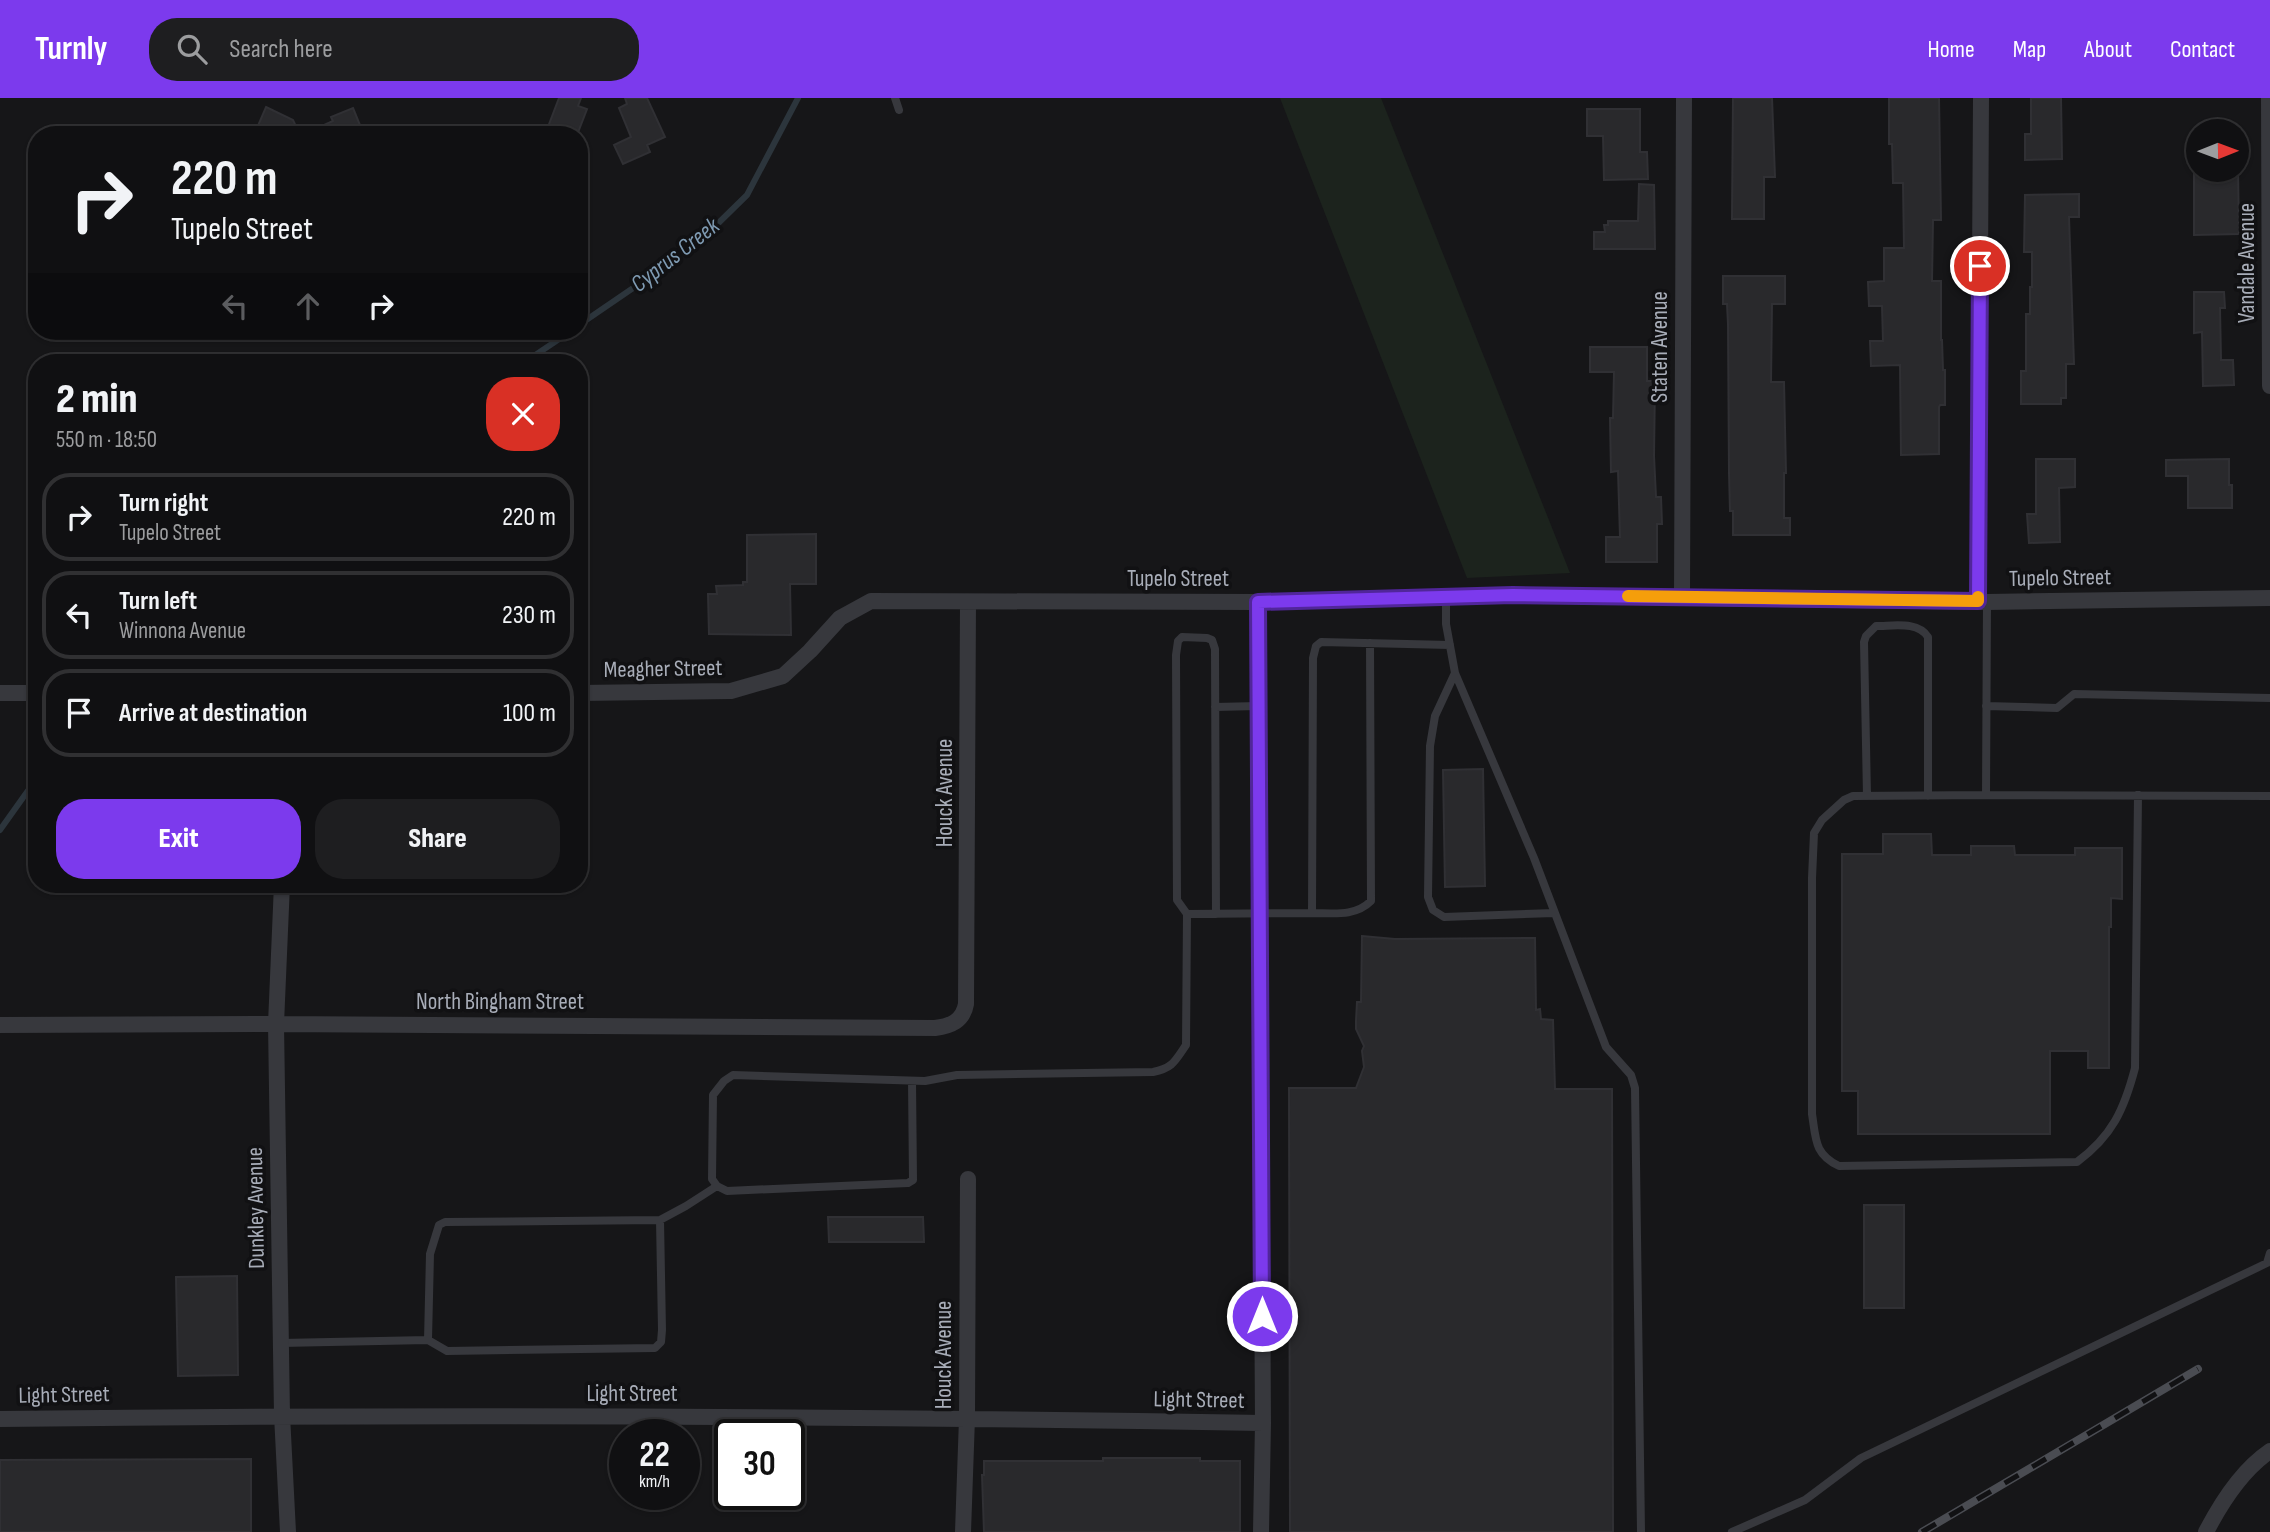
<!DOCTYPE html>
<meta charset="utf-8">
<style>
body{margin:0;font-family:"Sofia Sans Condensed",sans-serif;background:#1e1e20;color:#f1f3f6;height:100vh;display:flex;flex-direction:column;font-size:26px;white-space:nowrap}
*{box-sizing:border-box;margin:0}
p{font-size:23px;color:#9c9d9f}
.icon{flex:none;width:38px;height:38px;fill:none;stroke:currentColor;stroke-width:2;stroke-linecap:round;stroke-linejoin:round}
.map{position:relative;flex:1;overflow:hidden}
.panel{position:absolute;left:28px;top:256px;width:560px;height:539px;display:flex;flex-direction:column;background:#101012;border-radius:28px;box-shadow:0 2px 5px #0004,0 0 0 2px #303032}
.panel>*{flex:none}
.top-card{position:absolute;left:28px;top:28px;width:560px;height:214px;border-radius:28px;box-shadow:0 2px 5px #0004,0 0 0 2px #303032;background:#101012;color:#f1f3f6;overflow:hidden}
.needle{width:46px;rotate:89deg}
.tools{position:absolute;left:2186px;top:21px;display:grid;gap:14px}
.tools a{display:grid;place-items:center;width:63px;height:63px;border-radius:50%;background:#101012;box-shadow:0 2px 5px #0004,0 0 0 2px #303032;font-size:35px}
.speed{position:absolute;left:609px;top:1321px;display:flex;gap:14px;font-size:35px;font-weight:700;text-align:center}
.speed>*{display:grid;place-content:center;width:91px;height:91px;border-radius:50%;background:#101012;box-shadow:0 2px 5px #0004,0 0 0 2px #303032;line-height:1}
.speed small{font-size:18px;font-weight:400}
.speed .limit{border:4px solid #111;border-radius:10px;background:#fff;color:#111}
.pin{position:absolute;display:grid;place-items:center;width:60px;height:60px;color:#fff;margin:-30px;border:4px solid #fff;border-radius:50%;box-shadow:0 2px 7px #0007}
.me{position:absolute;width:77px;margin:-38px;rotate:0deg;stroke-linejoin:round;filter:drop-shadow(0 0 5px #0008)}
.turn{display:flex;align-items:center;gap:24px;height:147px;padding:0 28px;font-size:32px}
.turn .icon{width:91px;height:91px;stroke-width:2.5}
.turn b{display:block;font-size:49px;line-height:60px}
.lanes{display:flex;align-items:center;height:66px;padding:0 28px;background:#0003;justify-content:center;gap:35px;direction:ltr}
.lanes .off{opacity:.35}
.round{display:grid;place-items:center;flex:none;width:74px;height:74px;border-radius:28px;background:#1e1e20}
.overview{display:flex;align-items:center;justify-content:space-between;height:119px;padding:0 28px}
h1{font-size:42px;font-weight:800;line-height:52px}
.action{display:flex;gap:14px;margin-top:auto;padding:14px 28px}
.action a{flex:1;height:80px;border-radius:28px;background:#7c3aed;color:#fff;font-size:28px;font-weight:800;line-height:80px;text-align:center}
.action a+a{background:#1e1e20;color:#f1f3f6}
ul{padding:0;list-style:none}
li{display:flex;align-items:center;gap:21px;height:88px;margin:0 14px 10px;padding:0 14px;border:4px solid #303032;border-radius:28px}
li div{flex:1}
li b{display:block;font-size:26px}
li em{font-style:normal}
header{display:flex;align-items:center;gap:42px;box-sizing:border-box;height:98px;padding:0 35px;background:#7c3aed;color:#fff}
header strong{font-size:33px}
nav{display:flex;gap:38px;margin-inline-start:auto;font-size:24px}
.search{width:490px;height:63px;background:#1e1e20;display:flex;align-items:center;gap:18px;box-sizing:border-box;padding:0 24px;border-radius:28px;color:#9c9d9f;font-size:26px}
.map>svg:first-child{display:block}
</style>
<header>
<strong>Turnly</strong>
<div class="search"><svg class="icon" aria-label="search" viewBox="0 0 24 24"><circle cx="10" cy="10" r="6"/><path d="M15 15l6 6"/></svg>Search here</div>
<nav><a>Home</a><a>Map</a><a>About</a><a>Contact</a></nav>
</header>
<div class="map">
<svg width="2270" height="1434" viewBox="0 0 2270 1434">
<rect width="100%" height="100%" fill="#161618"/>
<path fill="#1c231d" d="M1280,0H1381L1570,475L1467,480Z"/>
<g fill="none" stroke-linecap="round" stroke-linejoin="round">
<path stroke="#2c353c" stroke-width="6" d="M579,227L696,147L747,97L798,0
M525,264L571,233
M0,732L37,680"/>
</g>
<path fill="#29292c" stroke="#303034" stroke-width="2" d="M559,0H581L578,8L587,11L577,37H553L555,32L548,29Z
M625,0H647L665,39L647,47L650,54L623,66L614,47L631,39L619,10L627,6Z
M1733,0H1772L1775,79H1764V121H1732Z
M1889,0H1939L1941,122H1933L1932,183H1941V242H1942L1943,272H1945V307H1940L1939,309V356L1901,357L1900,267L1871,268L1870,243H1883L1882,208H1869L1868,184L1884,183V150H1904L1903,85H1893L1892,46H1889Z
M2031,0H2061L2062,61L2025,62V36H2031Z
M266,9L293,22L300,37H254Z
M353,10L364,37H302L333,23L331,19Z
M1587,11H1640V54H1647L1648,81L1604,82L1603,38H1587Z
M2238,72L2239,136L2194,137V73Z
M1639,86L1654,87L1655,151H1594V134H1605L1604,127H1608V123H1638Z
M2079,96V119H2069L2074,266H2066V300H2061V306H2021V273H2026V216H2030V189H2032V154H2024L2025,97Z
M1723,178H1785V206H1772L1771,284H1784L1786,375H1784V420H1790V437H1733V413H1730L1729,375L1728,226L1727,206H1723Z
M2194,194H2224L2225,210H2220L2221,262H2233L2234,287L2203,288L2202,234L2194,235Z
M1590,249H1647V283H1655L1654,358L1656,399H1661L1662,426H1657V464H1606V439H1620L1618,373L1611,374L1610,320H1613L1614,274H1590Z
M2036,361H2075V389L2059,390L2060,444L2029,445L2027,416H2036Z
M2229,361V387H2232V410H2188V378H2166V362Z
M816,436V486H790L791,537L709,536L708,496H717L716,488L743,487V484H747V437Z
M1483,671L1485,788L1445,789L1443,672Z
M1883,736H1931L1932,757H1971V748H2014L2015,757H2075V750H2122V801L2111,800V829H2109V970H2088V953H2050V1036H1858V993H1842V756H1883Z
M1362,838L1395,841L1535,840L1536,912L1540,911L1541,921L1553,922L1555,991H1612L1613,1434H1290L1289,990H1356L1364,969L1362,953L1364,948L1356,931V923L1357,904H1361Z
M1864,1107H1904V1210H1864Z
M828,1119H923L924,1144H829Z
M237,1178L238,1277L178,1278L176,1179Z
M1103,1360H1200V1363H1240V1434H984L982,1377H984V1363H1103Z
M251,1361V1434H0V1362Z"/>
<g fill="none" stroke-linecap="round" stroke-linejoin="round">
<path stroke="#37383d" stroke-width="8" d="M895,0L899,12
M1446,499V526L1455,575L1534,760L1606,949L1631,977L1635,990L1641,1434
M1987,504L1986,697L2270,698
M1455,575L1435,618L1430,648L1428,799L1433,812L1444,819L1554,815
M1986,608L2057,610L2074,596L2270,600
M1215,609L1258,608
M1986,697L1853,698L1844,702L1822,722L1814,735L1812,780V1016C1816,1041 1814,1056 1839,1068L2077,1064C2112,1038 2124,1012 2135,970L2138,697
M1867,698L1864,544L1866,538L1876,528C1894,528 1918,523 1928,539V698
M1312,815C1333,815 1355,819 1371,803L1370,545
M1187,816L1177,802L1176,557L1178,543L1182,539L1207,540L1212,542L1215,551L1216,816
M912,983L913,1082L908,1085L727,1093L717,1088L712,1081L713,997L724,983L733,977L925,983L957,977L1153,974C1173,970 1175,963 1186,947L1187,816L1312,815L1313,560L1316,548L1321,544L1450,547
M428,1242L430,1156L439,1127L445,1124L660,1122L686,1108L717,1088
M281,1245L428,1242L447,1253L655,1250L661,1244L662,1232L660,1122
M1732,1434L1805,1402L1861,1360L2267,1165L2270,1155"/>
<path stroke="#37383d" stroke-width="16" d="M2269,0L2270,288
M1682,498L1684,0
M1258,504L1263,1325L1261,1434
M1978,504L1981,0
M0,595H37
M579,595L731,593L783,578L810,553L840,520L871,503L1258,504L1513,497L1987,504L2270,500
M282,786L276,926L282,1317L288,1434
M0,927L276,926L935,930C951,928 963,923 966,906L968,504
M0,1321C421,1316 842,1318 1263,1325
M963,1434L967,1320L968,1081
M2206,1434C2221,1405 2242,1372 2270,1353"/>
<g stroke="#4a4c52" stroke-width="8">
<path id="rail" d="M1922,1434L2198,1271"/>
</g>
<use href="#rail" stroke="#111113" stroke-width="5" stroke-dasharray="16" stroke-linecap="butt"/>
</g>
<g fill="none" stroke-linecap="round" stroke-linejoin="round">
<g stroke="#51269a" stroke-width="18">
<path id="route" d="M1262,1218L1258,504L1513,497L1978,503L1980,168"/>
</g>
<use href="#route" stroke="#7c3aed" stroke-width="12"/>
<path stroke="#f59e0b" stroke-width="12" d="M1628,498L1978,503V499"/>
</g>
<g text-anchor="middle" dominant-baseline="central" stroke-width="7" stroke-linejoin="round" paint-order="stroke">
<g font-size="23" fill="#a8adb8" stroke="#111113">
<text transform="translate(2247 165) rotate(-90)">Vandale Avenue</text>
<text transform="translate(1660 249) rotate(-90)">Staten Avenue</text>
<text transform="translate(2060 480) rotate(-1)">Tupelo Street</text>
<text x="1178" y="481">Tupelo Street</text>
<text transform="translate(663 571) rotate(-1)">Meagher Street</text>
<text transform="translate(945 695) rotate(-90)">Houck Avenue</text>
<text x="500" y="904">North Bingham Street</text>
<text transform="translate(256 1110) rotate(-91)">Dunkley Avenue</text>
<text transform="translate(944 1257) rotate(-90)">Houck Avenue</text>
<text x="632" y="1296">Light Street</text>
<text transform="translate(64 1297) rotate(-1)">Light Street</text>
<text transform="translate(1199 1302) rotate(1)">Light Street</text>
</g>
<g font-size="24" font-style="italic" fill="#7f9bb3" stroke="#111113">
<text transform="translate(675 157) rotate(-38)">Cyprus Creek</text>
</g>
</g>
</svg>
<div class="tools">
<a><svg class="needle" viewBox="-14 -14 28 28"><path d="M0-13l5 13h-10z" fill="#e53935"/><path d="M0 13l5-13h-10z" fill="#9c9d9f"/></svg></a>
</div>
<div class="speed"><div>22<small>km/h</small></div><div class="limit">30</div></div>
<div class="pin" style="left:1980px;top:168px;background:#d93025"><svg class="icon" aria-label="arrive" viewBox="0 0 24 24"><path d="M6 21V4h12l-3 4 3 4H6"/></svg></div>
<svg class="me" style="left:1262px;top:1218px" viewBox="-20 -20 40 40"><circle r="17" fill="#7c3aed" stroke="#fff" stroke-width="3"/><path d="M0-11L8 9 0 5-8 9z" fill="#fff"/></svg>
<div class="top-card">
<div class="turn"><svg class="icon" aria-label="right" viewBox="0 0 24 24"><path d="M7 20v-9h11M14 6l5 5-5 5"/></svg><div><b>220 m</b>Tupelo Street</div></div>
<div class="lanes"><svg class="icon off" aria-label="left" viewBox="0 0 24 24"><path d="M17 20v-9H6M10 6l-5 5 5 5"/></svg><svg class="icon off" aria-label="ahead" viewBox="0 0 24 24"><path d="M12 20V5M6 11l6-6 6 6"/></svg><svg class="icon" aria-label="right" viewBox="0 0 24 24"><path d="M7 20v-9h11M14 6l5 5-5 5"/></svg></div>
</div>
<section class="panel">
<div class="overview"><div><h1>2 min</h1><p>550 m · 18:50</p></div><a class="round" style="background:#d93025;color:#fff"><svg class="icon" aria-label="close" viewBox="0 0 24 24"><path d="M6 6l12 12M18 6L6 18"/></svg></a></div>
<ul>
<li><svg class="icon" aria-label="right" viewBox="0 0 24 24"><path d="M7 20v-9h11M14 6l5 5-5 5"/></svg><div><b>Turn right</b><p>Tupelo Street</p></div><em>220 m</em></li>
<li><svg class="icon" aria-label="left" viewBox="0 0 24 24"><path d="M17 20v-9H6M10 6l-5 5 5 5"/></svg><div><b>Turn left</b><p>Winnona Avenue</p></div><em>230 m</em></li>
<li><svg class="icon" aria-label="arrive" viewBox="0 0 24 24"><path d="M6 21V4h12l-3 4 3 4H6"/></svg><div><b>Arrive at destination</b></div><em>100 m</em></li>
</ul>
<div class="action"><a>Exit</a><a>Share</a></div>
</section>
</div>
